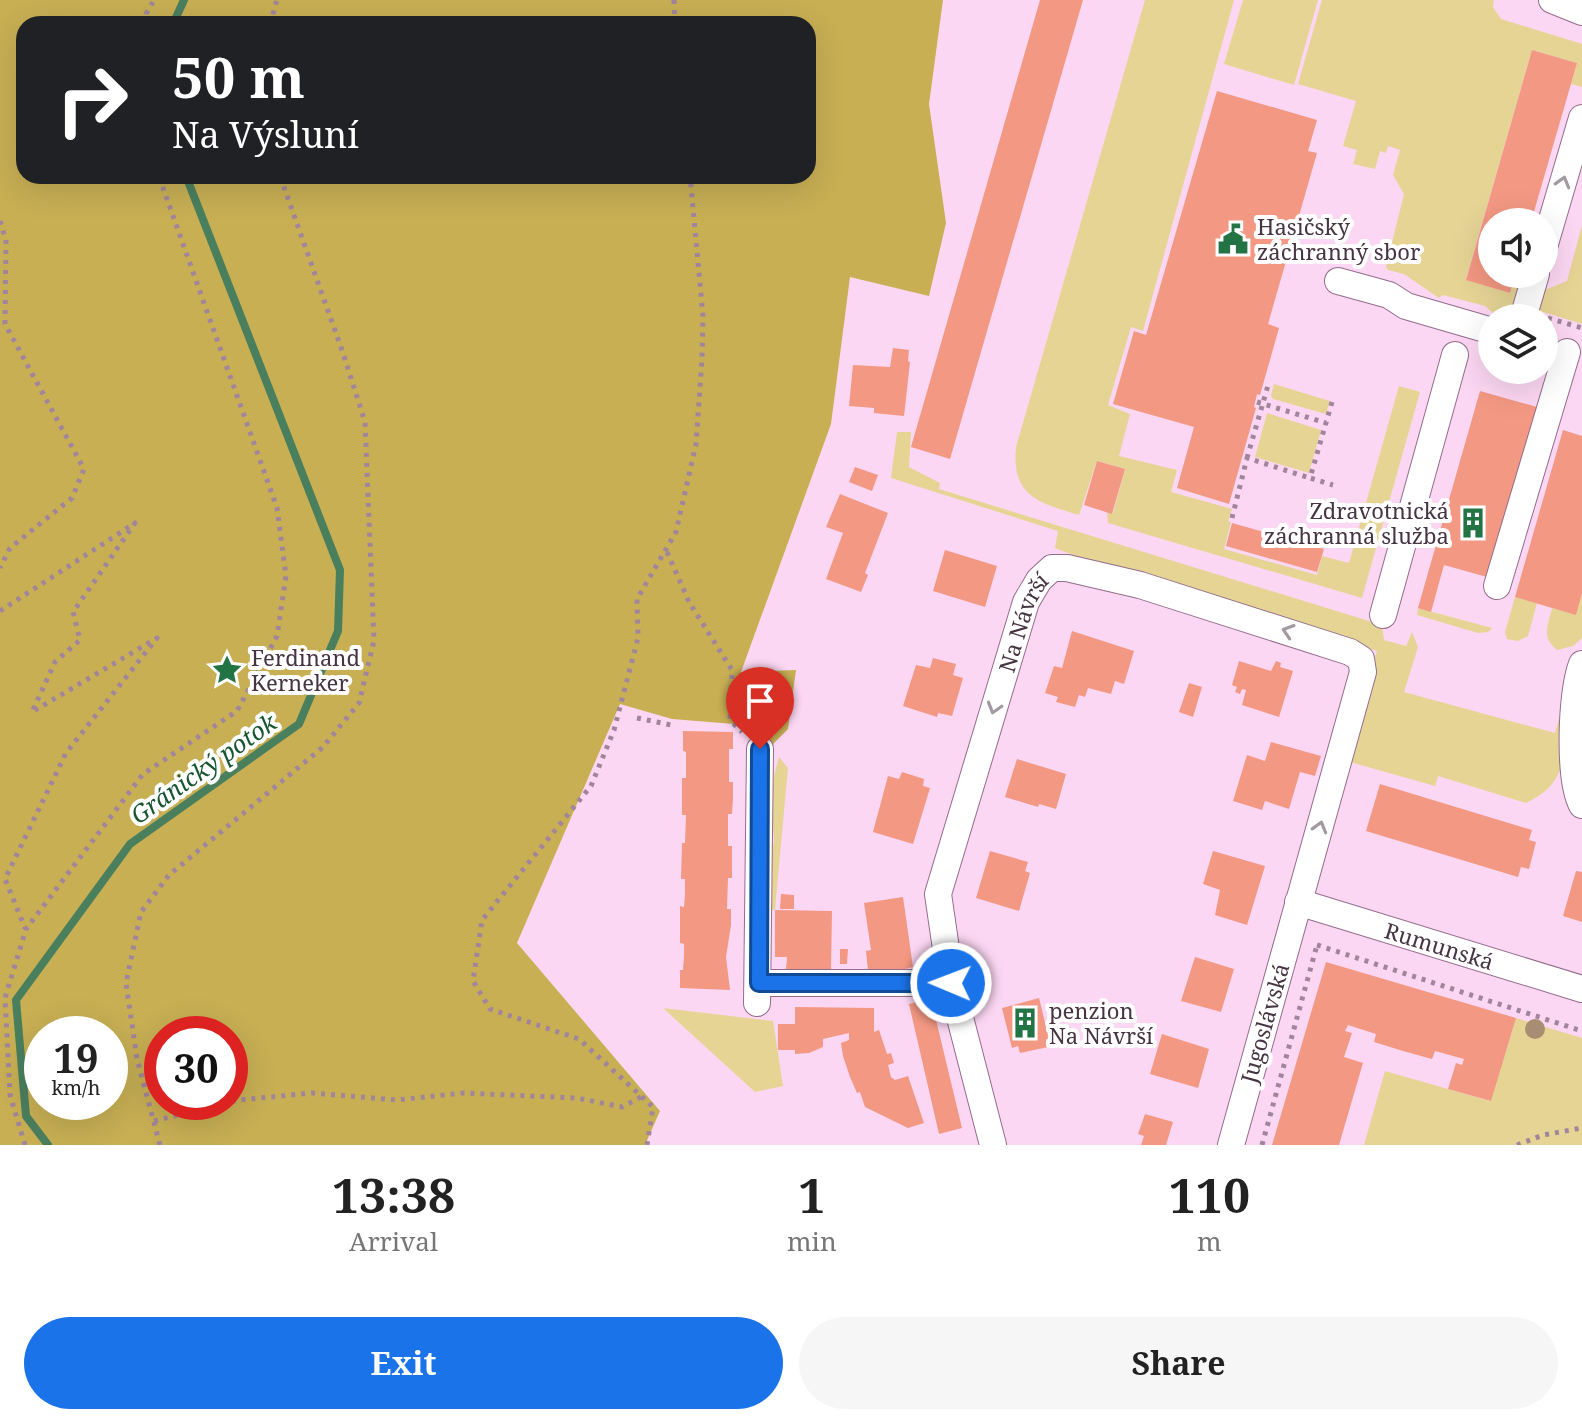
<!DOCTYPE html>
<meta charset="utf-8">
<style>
body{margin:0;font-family:"Noto Serif",serif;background:#f6f6f6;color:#222;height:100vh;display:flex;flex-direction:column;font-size:30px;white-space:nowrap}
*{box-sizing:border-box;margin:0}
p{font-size:26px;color:#767676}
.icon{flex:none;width:44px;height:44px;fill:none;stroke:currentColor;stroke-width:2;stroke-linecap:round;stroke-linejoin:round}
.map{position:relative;height:1145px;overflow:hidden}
.panel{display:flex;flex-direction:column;background:#fff;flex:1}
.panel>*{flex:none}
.banner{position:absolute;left:16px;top:16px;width:800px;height:168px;border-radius:24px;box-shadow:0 8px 32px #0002;background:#202124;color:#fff;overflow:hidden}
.tools{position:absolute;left:1478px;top:208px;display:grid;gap:16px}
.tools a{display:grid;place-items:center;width:80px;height:80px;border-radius:50%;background:#fff;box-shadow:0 8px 32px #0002;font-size:40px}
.speed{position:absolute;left:24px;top:1016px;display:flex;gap:16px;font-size:40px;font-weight:700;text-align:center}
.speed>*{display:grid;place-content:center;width:104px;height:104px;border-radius:50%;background:#fff;box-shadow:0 8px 32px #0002;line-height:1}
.speed small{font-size:20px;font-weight:400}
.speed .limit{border:12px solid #d22;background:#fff;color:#111}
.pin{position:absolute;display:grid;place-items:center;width:68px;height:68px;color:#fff;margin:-82px -34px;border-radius:50% 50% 50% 0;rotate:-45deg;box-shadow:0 0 8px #0007}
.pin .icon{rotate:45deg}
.me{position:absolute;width:88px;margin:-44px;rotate:271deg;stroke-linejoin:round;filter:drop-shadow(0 0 6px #0008)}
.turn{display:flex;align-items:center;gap:28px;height:168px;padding:0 24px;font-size:36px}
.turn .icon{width:104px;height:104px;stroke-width:2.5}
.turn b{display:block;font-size:56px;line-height:68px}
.eta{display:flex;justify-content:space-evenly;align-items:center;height:136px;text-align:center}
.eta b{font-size:48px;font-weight:700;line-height:56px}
.primary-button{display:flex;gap:16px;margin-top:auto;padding:16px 24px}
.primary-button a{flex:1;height:92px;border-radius:48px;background:#1a73e8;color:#fff;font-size:32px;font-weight:700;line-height:92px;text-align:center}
.primary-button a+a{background:#f6f6f6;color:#222}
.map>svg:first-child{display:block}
</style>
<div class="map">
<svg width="1582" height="1145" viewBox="0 0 1582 1145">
<rect width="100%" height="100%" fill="#fcd7f3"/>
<path fill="#e6d495" d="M1145,0H1234L1143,331L1131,327L1108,405L1130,414L1119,456L1177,470L1171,492L1232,509L1228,521L1231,522L1224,549L1317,575L1322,556L1349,563L1399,386L1420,392L1362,598L1108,523L1107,512L1113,513L1125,469L1097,461L1079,515C1040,503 1011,497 1016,447Z
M1243,0H1318L1294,85L1224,64Z
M1322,0H1494L1493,7L1501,19L1582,44V87L1571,84L1577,63L1532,50L1466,279L1510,293L1516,274H1529L1516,318L1494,314L1485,306L1443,295L1439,298L1404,274L1388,270L1386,267L1404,194L1393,175L1400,150L1388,146L1386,153L1380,151L1375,169L1353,164L1357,150L1343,146L1356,101L1298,84Z
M1582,225V324L1537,310L1542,291L1567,281Z
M1274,384L1330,401L1326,414L1273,399L1271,395Z
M1267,413L1321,430L1309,473L1255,457Z
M897,432H911L909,467L940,483L939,489L1382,625L1384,640L1406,646L1412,632L1418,647L1404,692L1555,733L1561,711C1564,754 1571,781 1526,803L1438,776L1435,786L1343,760L1377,651L1125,575L1055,548L1058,531L891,478Z
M1582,594V638L1573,646L1557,650C1541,638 1548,625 1552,608L1575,614Z
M1515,597L1537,603L1528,636L1518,641L1507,639L1505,632Z
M1418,608L1492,628L1488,632L1478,633L1417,615Z
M779,757L788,768L775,910L766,909L773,876L771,862L774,840L770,791Z
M663,1008L773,1021L783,1086L755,1092Z
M1516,1018L1582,1038V1145H1364L1385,1071L1490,1101Z"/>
<path fill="#c8af54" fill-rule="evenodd" d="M0,0H943L929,104L946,223L929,296L850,277L831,424L741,672L796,670L788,729L773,744L749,736L734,724L672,719L620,704L517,943L660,1111L645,1145H0ZM24,24H808V176H24ZM42,1034H110V1102H42ZM162,1034H230V1102H162Z"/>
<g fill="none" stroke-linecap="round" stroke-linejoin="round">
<path stroke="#4a7f5e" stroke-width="8" d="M173,24L184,0
M48,1145L26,1116L16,1000L130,844L299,724L338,631L340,570L186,176"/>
</g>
<path fill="#f39883" d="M1040,0H1083L950,459L911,447Z
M1532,50L1577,63L1531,222H1492V274H1516L1510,293L1466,280Z
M1217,91L1317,120L1308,151L1317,153L1268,324L1279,328L1260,395L1257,394L1254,407L1256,408L1229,504L1177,488L1194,427L1113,404L1134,331L1146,335Z
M893,348L909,350L908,361L910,362L904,416L874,413V408L849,406L853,365L890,367Z
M1480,391L1537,407L1487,577L1444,565L1431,612L1418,608Z
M1563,430L1582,436V593L1576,615L1515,597Z
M1097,461L1125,469L1112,514L1084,505Z
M855,467L878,475L872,491L849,482Z
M840,494L888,513L865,573L868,575L861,592L826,579L843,533L826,527Z
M1232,523L1324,549L1317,572L1226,546Z
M945,550L997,566L985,607L933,591Z
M1072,631L1134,651L1124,684L1115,681L1111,694L1088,688L1085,697L1079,695L1075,707L1056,702L1058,697L1045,693L1054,666L1062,668Z
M933,658L956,664L953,675L963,678L952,716L938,713L937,717L903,706L916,665L930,668Z
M1239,661L1271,671L1276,661L1281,663L1280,667L1293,671L1279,717L1242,705L1246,690L1242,689L1240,694L1235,692L1237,687L1232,685Z
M1189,683L1202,687L1193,717L1179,712Z
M683,731L733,732V749H729V782H733V798L732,814H728V846H732V878H728L727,909H731V925L726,957L730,990L680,988V970H683L684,956V944L680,943V906L684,907L685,894V879H681L682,843H685L686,815H682V778H686V752L683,751Z
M1271,742L1321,756L1315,776L1300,772L1289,809L1265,801L1262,810L1233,801L1247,755L1265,761Z
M1017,759L1066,774L1056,809L1039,804L1038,807L1005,797Z
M902,772L924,779L923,786L930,788L913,844L873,832L888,776L899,779Z
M1380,784L1532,830L1529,840L1536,842L1529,869L1521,867L1518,877L1366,831Z
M990,851L1028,862L1025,871L1030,873L1019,911L976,898Z
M1213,851L1265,866L1247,925L1215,915L1220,890L1203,884Z
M1576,871L1582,872V922L1563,916Z
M781,894L794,895V909H780Z
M903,897L913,967L905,969L904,972L887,971V969L868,971L866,951L871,950L864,903Z
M775,910L832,911L831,970L786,969L787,957H775Z
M840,949H848L847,964H840Z
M1195,957L1234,969L1221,1012L1181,1001Z
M1326,962L1516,1018L1491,1101L1448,1089L1456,1063L1462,1065L1464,1059L1435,1051L1432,1059L1403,1051L1374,1042L1376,1034L1348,1025L1345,1031L1352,1033L1344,1057L1363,1063L1339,1145H1272Z
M1039,998L1049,1039H1046L1048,1047L1020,1053L1018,1046L1012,1048L1002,1008Z
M931,999L962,1128L939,1134L909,1004Z
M795,1007L874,1008V1032L879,1030L887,1054L891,1053L894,1063L888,1065L891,1077L895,1080L908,1076L924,1123L908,1128L865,1107L860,1092L857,1093L850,1077L843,1056L841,1043L849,1040V1033L823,1039V1047L809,1053L795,1054V1050H778V1024H795Z
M1162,1034L1209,1049L1198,1088L1150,1074Z
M1145,1114L1173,1122L1166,1145H1141L1144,1136L1138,1134Z"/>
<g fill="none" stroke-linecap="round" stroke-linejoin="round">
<g stroke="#946c8c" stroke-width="28">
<g id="minor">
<path d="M1552,0L1582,12"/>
<path d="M1544,247L1582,118"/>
<path d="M1338,281L1389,295L1406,306L1492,331"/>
<path d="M1523,318L1536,274"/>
<path d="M1497,586L1567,352"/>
<path d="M1383,615L1455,355"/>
<path d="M1582,664C1571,691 1568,779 1582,805"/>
<path id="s1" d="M1298,902L1582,989"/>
<path d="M759,983H951"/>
<path d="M757,1003L760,749"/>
<path id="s2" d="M993,1145L951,983L938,894L1026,602L1039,580L1052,568H1067L1140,585L1350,652L1361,659L1363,672L1231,1145"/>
</g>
</g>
<path stroke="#a1869b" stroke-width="5" stroke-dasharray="4 6" stroke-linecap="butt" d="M674,0L675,24
M147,24L146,14L154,0
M270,24L277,0
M0,221L6,240L5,324L84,469L72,498L10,548L0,568
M1548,318L1582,328
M1257,402L1326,423
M1332,402L1310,478L1333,485
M1247,458L1269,382
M1232,518L1247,458L1310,478
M667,552L689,602L732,670L730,720L742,732
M0,611L135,523L73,612L80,640L55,662L32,712L157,638L66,753L5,879L25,928
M637,718L676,726
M1317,945L1582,1031
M154,1121L239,1100L312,1093L397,1100L463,1093L577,1098L622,1107L641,1097
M25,1145L10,1095L5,998L26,929L143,774L237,711L277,636L286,576L277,508L162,185L161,176
M160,1145L137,1059L126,983L141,912L169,875L323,747L359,703L374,641L365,422L343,353L280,176
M647,1145L653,1107L579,1039L490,1009L473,981L482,920L591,786L614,730L638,638L637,599L676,532L696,444L702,359L703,316L690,176
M1262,1145L1317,945
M1517,1145L1543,1135L1582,1128"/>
<use href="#minor" stroke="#fff" stroke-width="26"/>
</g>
<circle fill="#a78d71" cx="1535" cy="1029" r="10"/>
<defs><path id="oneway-chevron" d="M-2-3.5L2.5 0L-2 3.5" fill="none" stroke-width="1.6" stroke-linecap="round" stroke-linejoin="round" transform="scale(2)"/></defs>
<g stroke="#a29aa0">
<use href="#oneway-chevron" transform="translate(1563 182) rotate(-74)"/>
<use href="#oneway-chevron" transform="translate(1288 631) rotate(-162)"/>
<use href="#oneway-chevron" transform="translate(994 708) rotate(107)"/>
<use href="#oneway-chevron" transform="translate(1320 827) rotate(-74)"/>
</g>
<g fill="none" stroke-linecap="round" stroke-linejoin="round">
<g stroke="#114b97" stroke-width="20">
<path id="route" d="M760,749L759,983H951"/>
</g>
<use href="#route" stroke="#1a73e8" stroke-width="14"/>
</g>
<defs>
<g id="civic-bare" transform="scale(2.4)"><path d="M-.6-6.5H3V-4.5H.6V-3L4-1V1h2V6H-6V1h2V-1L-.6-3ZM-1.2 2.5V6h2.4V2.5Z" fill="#237445" stroke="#fff" stroke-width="2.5" paint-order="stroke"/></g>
<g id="building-bare" transform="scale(2.4)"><path d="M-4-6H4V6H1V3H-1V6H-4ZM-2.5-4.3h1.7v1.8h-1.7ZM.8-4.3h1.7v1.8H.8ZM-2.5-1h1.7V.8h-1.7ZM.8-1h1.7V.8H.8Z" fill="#237445" stroke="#fff" stroke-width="2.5" paint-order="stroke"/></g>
<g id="sight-bare" transform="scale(2.4)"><path d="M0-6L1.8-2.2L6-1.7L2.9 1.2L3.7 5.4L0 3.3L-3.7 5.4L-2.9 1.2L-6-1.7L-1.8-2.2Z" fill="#237445" stroke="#fff" stroke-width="2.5" paint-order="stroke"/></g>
</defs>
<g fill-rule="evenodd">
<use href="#civic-bare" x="1233" y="239"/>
<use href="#building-bare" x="1473" y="523"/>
<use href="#sight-bare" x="227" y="670"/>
<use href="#building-bare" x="1025" y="1023"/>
</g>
<g text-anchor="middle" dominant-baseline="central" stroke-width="8" stroke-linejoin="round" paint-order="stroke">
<g font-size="22" fill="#463442" stroke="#fff" text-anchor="start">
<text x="1257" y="226">Hasičský<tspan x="1257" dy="25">záchranný sbor</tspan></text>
<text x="1449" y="510" text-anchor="end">Zdravotnická<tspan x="1449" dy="25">záchranná služba</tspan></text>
<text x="251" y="657">Ferdinand<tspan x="251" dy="25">Kerneker</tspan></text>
<text x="1049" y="1010">penzion<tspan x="1049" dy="25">Na Návrší</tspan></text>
</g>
<g font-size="22" fill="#463442" stroke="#fff">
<text stroke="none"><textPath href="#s2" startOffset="542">Na Návrší</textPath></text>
<text stroke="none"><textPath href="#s1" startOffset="148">Rumunská</textPath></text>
<text transform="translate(1264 1023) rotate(-74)">Jugoslávská</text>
</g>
<g font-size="24" font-style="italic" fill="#185632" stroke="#fff">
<text transform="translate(203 768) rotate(-35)">Gránický potok</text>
</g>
</g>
</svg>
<div class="tools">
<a><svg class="icon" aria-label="sound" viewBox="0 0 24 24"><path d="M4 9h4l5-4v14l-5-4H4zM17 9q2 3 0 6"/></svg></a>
<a><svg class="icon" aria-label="layers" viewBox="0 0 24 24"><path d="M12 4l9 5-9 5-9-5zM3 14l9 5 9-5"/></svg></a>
</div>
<div class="speed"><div>19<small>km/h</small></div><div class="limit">30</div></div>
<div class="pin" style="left:760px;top:749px;background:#d93025"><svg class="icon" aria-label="arrive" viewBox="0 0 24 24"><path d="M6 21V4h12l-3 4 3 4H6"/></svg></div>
<svg class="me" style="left:951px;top:983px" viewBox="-20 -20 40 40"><circle r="17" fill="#1a73e8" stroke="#fff" stroke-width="3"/><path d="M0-11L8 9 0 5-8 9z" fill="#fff"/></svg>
<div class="banner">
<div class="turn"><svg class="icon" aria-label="right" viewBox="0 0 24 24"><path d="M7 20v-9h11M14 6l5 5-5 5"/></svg><div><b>50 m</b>Na Výsluní</div></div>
</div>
</div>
<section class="panel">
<div class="eta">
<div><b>13:38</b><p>Arrival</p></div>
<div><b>1</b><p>min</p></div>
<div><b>110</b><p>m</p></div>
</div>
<div class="primary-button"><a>Exit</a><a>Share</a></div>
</section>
